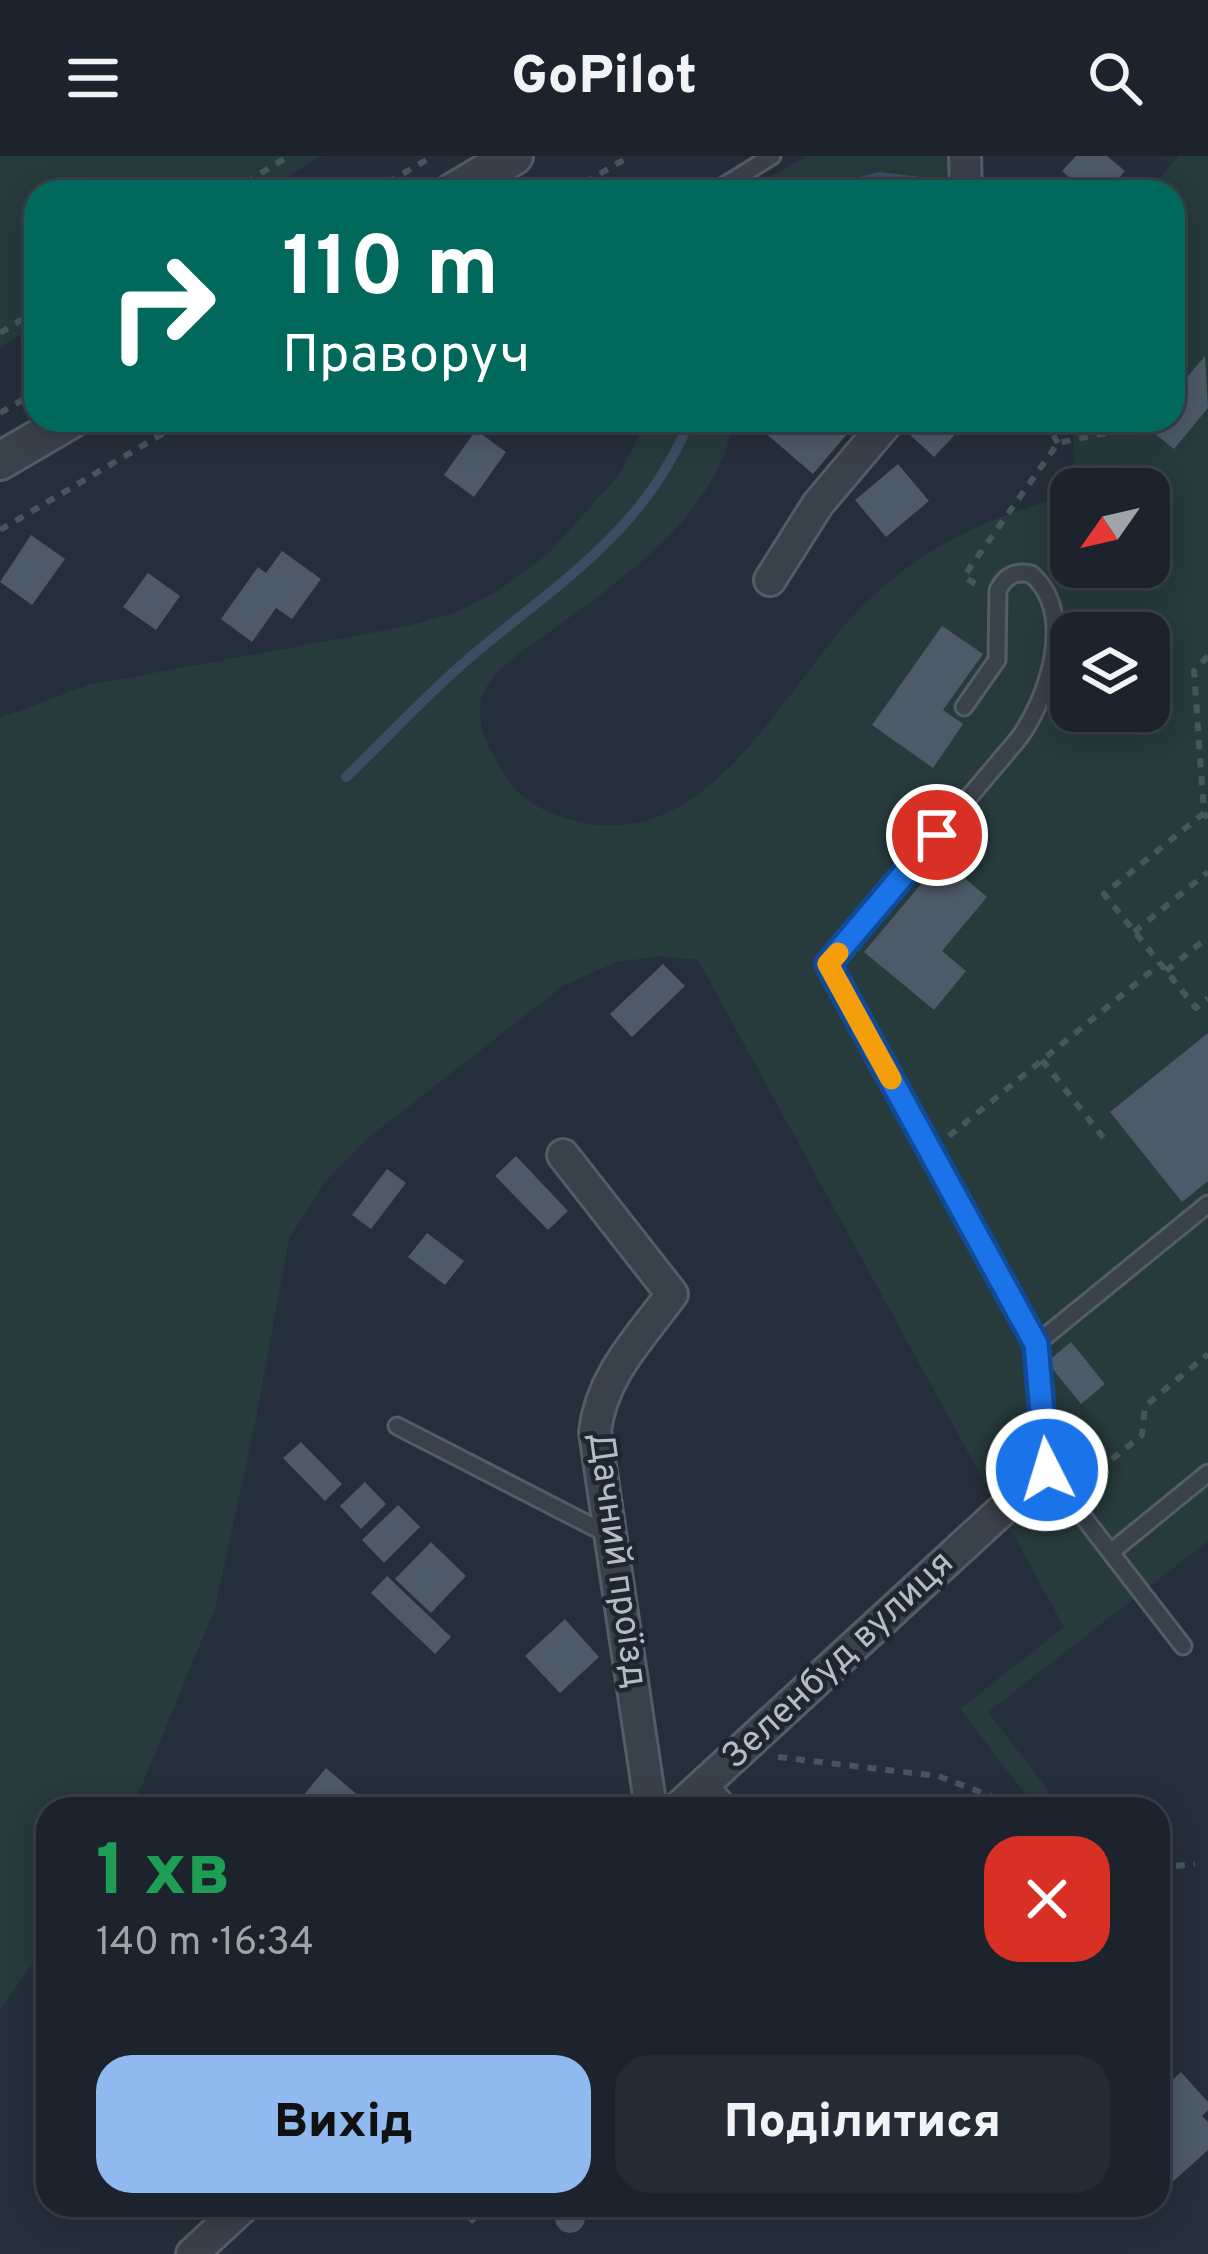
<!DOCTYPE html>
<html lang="uk">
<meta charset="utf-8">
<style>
body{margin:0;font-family:Overpass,sans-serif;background:#252b34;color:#f1f3f6;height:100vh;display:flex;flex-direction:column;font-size:45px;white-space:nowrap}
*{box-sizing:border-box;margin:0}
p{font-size:39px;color:#a0a4a9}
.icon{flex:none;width:66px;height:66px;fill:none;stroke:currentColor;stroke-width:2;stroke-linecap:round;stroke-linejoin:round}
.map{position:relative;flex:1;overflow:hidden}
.sheet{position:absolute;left:36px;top:1641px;width:1134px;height:420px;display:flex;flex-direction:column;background:#1c232c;border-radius:36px;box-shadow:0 6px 30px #0003,0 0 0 3px #3a4048}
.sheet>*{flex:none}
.top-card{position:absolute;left:24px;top:24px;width:1161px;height:252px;border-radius:36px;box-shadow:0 6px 30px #0003,0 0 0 3px #3a4048;background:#00695c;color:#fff;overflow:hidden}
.needle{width:78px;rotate:236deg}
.fabs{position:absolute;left:1050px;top:312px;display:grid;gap:24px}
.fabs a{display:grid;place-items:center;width:120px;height:120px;border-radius:24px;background:#1c232c;box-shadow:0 6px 30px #0003,0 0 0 3px #3a4048;font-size:60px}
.pin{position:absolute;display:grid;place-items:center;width:102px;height:102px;color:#fff;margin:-51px;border:6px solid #fff;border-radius:50%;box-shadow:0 3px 12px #0007}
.me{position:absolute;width:132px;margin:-66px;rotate:355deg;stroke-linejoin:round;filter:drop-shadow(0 0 9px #0008)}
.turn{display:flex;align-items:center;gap:42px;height:252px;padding:0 60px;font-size:54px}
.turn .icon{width:156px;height:156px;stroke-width:2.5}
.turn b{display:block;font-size:84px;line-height:102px}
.round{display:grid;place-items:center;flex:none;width:126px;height:126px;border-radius:36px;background:#252b34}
.head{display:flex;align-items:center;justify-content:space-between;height:204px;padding:0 60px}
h1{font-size:72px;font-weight:800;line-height:90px;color:#1e9e55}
.button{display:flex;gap:24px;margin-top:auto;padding:24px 60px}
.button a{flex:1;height:138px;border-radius:36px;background:#90b9f0;color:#111;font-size:48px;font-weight:800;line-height:138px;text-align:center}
.button a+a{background:#252b34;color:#f1f3f6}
header{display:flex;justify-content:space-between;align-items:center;height:156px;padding:0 60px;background:#1c232c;font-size:54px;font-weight:800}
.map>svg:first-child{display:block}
</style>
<header><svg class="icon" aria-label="menu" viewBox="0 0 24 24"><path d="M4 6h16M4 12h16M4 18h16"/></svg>GoPilot<svg class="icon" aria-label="search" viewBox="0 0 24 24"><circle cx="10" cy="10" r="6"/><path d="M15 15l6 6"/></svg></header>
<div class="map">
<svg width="1208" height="2098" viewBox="0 0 1208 2098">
<rect width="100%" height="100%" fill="#252f3b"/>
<path fill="#273b3c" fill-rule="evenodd" d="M0,0H322L262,36H36V170L0,191Z
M807,0H945L952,19L950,36H746Z
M1179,0H1208V1385L988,1556L1062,1653H1037L960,1553L1064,1471L698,804L661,800L617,806L564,829L367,983L323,1028L289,1083L254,1273L215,1452L132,1653H48V1787L0,1853V562L88,529L403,471L455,457L496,436L547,399L619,319L647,264H734C715,363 622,422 547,478C525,493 500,508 486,532C469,562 491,598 508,624C526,649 555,661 585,667C712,692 785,530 858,455C915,394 991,358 1071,340V411H1149V333H1074L1073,264H1173V36H1147ZM1071,477H1149V555H1071Z"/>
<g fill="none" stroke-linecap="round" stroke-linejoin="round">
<path stroke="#3c4e63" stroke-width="10" d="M823,36L879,21L930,27
M346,621C386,583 424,541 466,505C554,429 644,378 690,264"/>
</g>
<path fill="#4e5a67" d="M1076,0H1107L1125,15L1107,36H1086L1062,15Z
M1205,200L1208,252L1174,293L1138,264H1173V214L1176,210L1188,220Z
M750,264H859L813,318Z
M920,264H969L934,301L908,277Z
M476,274L506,296L474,341L444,319Z
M898,308L929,345L886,381L855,344Z
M31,379L65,403L32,449L0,426Z
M282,395L321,423L292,463L276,452L252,486L221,463L258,411L266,417Z
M148,417L180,440L156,474L123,451Z
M942,470L983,498L943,554L963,568L933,612L872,569Z
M942,703L987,741L942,795L966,815L934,854L864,796Z
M663,808L685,830L632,881L610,858Z
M1208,877V1025L1182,1046L1110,956Z
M516,1000L568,1055L548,1074L495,1020Z
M387,1013L406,1027L371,1073L352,1059Z
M427,1077L464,1105L445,1129L408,1101Z
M1071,1186L1105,1228L1081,1248L1047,1206Z
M301,1286L342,1328L325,1345L283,1302Z
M365,1326L386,1348L361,1373L340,1350Z
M398,1349L420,1371L384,1407L362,1384Z
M431,1386L466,1420L431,1457L395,1423Z
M387,1420L451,1481L435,1498L371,1437Z
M565,1463L599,1501L560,1537L525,1500Z
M326,1612L360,1641L350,1653H319L303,1640Z
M1181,1916L1208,1946V1954L1202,1960L1208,1966V1994L1167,2031L1158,2021V1937Z
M555 2062a15 15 0 1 1 30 0a15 15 0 1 1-30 0Z
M454,2049H493L472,2068Z"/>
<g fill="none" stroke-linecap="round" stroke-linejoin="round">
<g stroke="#545c66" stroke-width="21">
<path id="service" d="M714,36L772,0
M964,551L997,504L998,434C1006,419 1015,415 1031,418C1077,457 1048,542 1019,582L828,808L1036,1188L1047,1314L1183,1490
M1036,1188L1208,1048
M397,1270L607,1378
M1000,1356L1047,1314
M1111,1396L1208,1317
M708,1625L731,1653
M679,2049L680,2050"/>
</g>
<g stroke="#545c66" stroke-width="36">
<path id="minor" d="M965,0L966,36
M770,424L818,348L889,264
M563,999L672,1138C640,1182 601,1220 595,1276L651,1653
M677,1653L1000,1356
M192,2098L245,2049"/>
</g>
<g stroke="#545c66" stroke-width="42">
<path id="tertiary" d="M453,36L514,0
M0,305L70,264"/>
</g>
<path stroke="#455859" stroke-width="6" stroke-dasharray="9 9" stroke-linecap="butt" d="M230,36L289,0
M372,36L433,0
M569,36L630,0
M0,177L36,155
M0,257L36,236
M1044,264L1058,287
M0,374L186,264
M975,428L964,420L1058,287L1134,271
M1208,500L1194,515L1204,657L1208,662
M1204,657L1104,738L1196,852L1208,842
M1134,776L1208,716
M1166,815L1208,781
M1042,904L1109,989
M949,980L1160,808
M1084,1326L1142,1279L1145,1250L1208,1198
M778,1601L938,1620L1025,1653
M1158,1712L1195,1708"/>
<use href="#service" stroke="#39414b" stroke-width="15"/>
<use href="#minor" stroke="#39414b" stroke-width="30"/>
<use href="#tertiary" stroke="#39414b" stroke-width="36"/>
</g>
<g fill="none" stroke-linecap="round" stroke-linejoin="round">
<g stroke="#114b97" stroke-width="30">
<path id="route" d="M937,679L828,808L1036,1188L1047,1314"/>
</g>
<use href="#route" stroke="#1a73e8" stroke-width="21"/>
<path stroke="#f59e0b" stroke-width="21" d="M838,797L828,808L891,923"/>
</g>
<g text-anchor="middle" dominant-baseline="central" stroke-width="9" stroke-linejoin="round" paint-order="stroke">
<g font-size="36" fill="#b4bcc7" stroke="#1e2630">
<text transform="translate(616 1404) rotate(82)">Дачний проїзд</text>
<text transform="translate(839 1505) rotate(-43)">Зеленбуд вулиця</text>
</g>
</g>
</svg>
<div class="fabs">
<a><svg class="needle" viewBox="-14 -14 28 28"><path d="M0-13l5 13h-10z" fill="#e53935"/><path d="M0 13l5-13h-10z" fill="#a0a4a9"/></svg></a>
<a><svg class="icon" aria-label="layers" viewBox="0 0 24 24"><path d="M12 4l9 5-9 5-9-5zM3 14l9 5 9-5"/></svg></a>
</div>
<div class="pin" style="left:937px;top:679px;background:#d93025"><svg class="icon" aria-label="arrive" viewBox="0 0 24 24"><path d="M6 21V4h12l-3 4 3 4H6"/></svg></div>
<svg class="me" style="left:1047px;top:1314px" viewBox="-20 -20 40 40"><circle r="17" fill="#1a73e8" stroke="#fff" stroke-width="3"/><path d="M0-11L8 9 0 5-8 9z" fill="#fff"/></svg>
<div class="top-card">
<div class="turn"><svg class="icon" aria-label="right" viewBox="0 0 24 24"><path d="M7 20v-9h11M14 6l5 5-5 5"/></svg><div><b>110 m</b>Праворуч</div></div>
</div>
<section class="sheet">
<div class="head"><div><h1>1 хв</h1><p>140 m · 16:34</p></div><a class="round" style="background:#d93025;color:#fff"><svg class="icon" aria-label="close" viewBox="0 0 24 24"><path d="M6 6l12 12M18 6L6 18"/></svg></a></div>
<div class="button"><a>Вихід</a><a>Поділитися</a></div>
</section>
</div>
